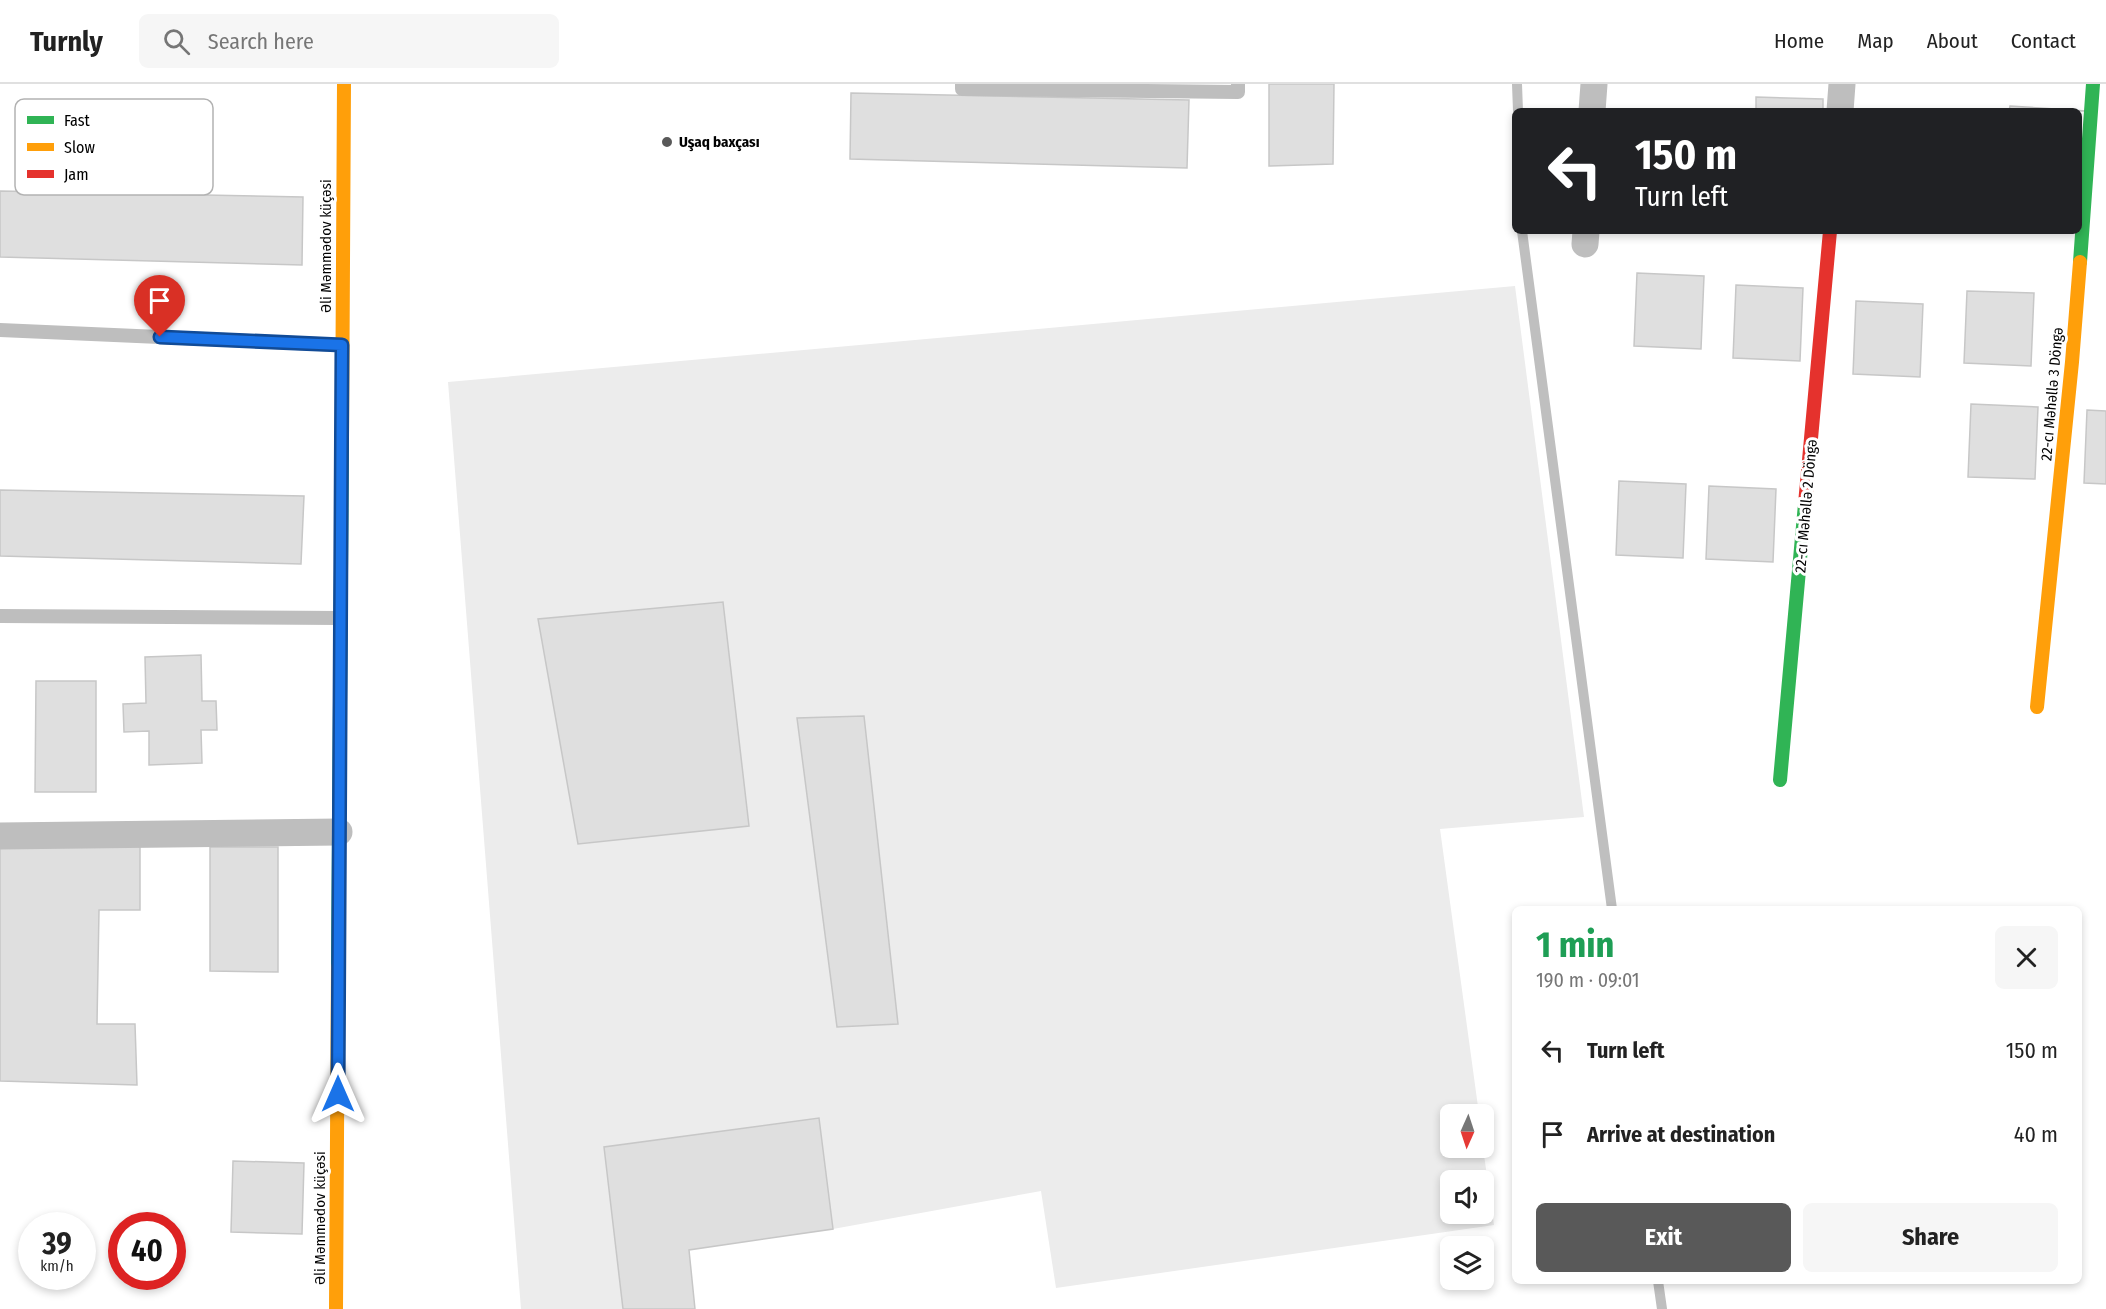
<!DOCTYPE html>
<meta charset="utf-8">
<style>
body{margin:0;font-family:"Fira Sans Condensed",sans-serif;background:#f6f6f6;color:#222;height:100vh;display:flex;flex-direction:column;font-size:22px;white-space:nowrap}
*{box-sizing:border-box;margin:0}
p{font-size:20px;color:#767676}
.icon{flex:none;width:33px;height:33px;fill:none;stroke:currentColor;stroke-width:2;stroke-linecap:round;stroke-linejoin:round}
.map{position:relative;flex:1;overflow:hidden}
.panel{position:absolute;left:1512px;top:822px;width:570px;height:378px;display:flex;flex-direction:column;background:#fff;border-radius:9px;box-shadow:0 3px 9px #0003}
.panel>*{flex:none}
.banner{position:absolute;left:1512px;top:24px;width:570px;height:126px;border-radius:9px;box-shadow:0 3px 9px #0003;background:#202124;color:#fff;overflow:hidden}
.needle{width:39px;rotate:183deg}
.buttons{position:absolute;left:1440px;top:1020px;display:grid;gap:12px}
.buttons a{display:grid;place-items:center;width:54px;height:54px;border-radius:9px;background:#fff;box-shadow:0 3px 9px #0003;font-size:30px}
.speed{position:absolute;left:18px;top:1128px;display:flex;gap:12px;font-size:30px;font-weight:700;text-align:center}
.speed>*{display:grid;place-content:center;width:78px;height:78px;border-radius:50%;background:#fff;box-shadow:0 3px 9px #0003;line-height:1}
.speed small{font-size:15px;font-weight:400}
.speed .limit{border:9px solid #d22;background:#fff;color:#111}
.pin{position:absolute;display:grid;place-items:center;width:51px;height:51px;color:#fff;margin:-62px -26px;border-radius:50% 50% 50% 0;rotate:-45deg;box-shadow:0 0 6px #0007}
.pin .icon{rotate:45deg}
.me{position:absolute;width:66px;margin:-33px;rotate:0deg;stroke-linejoin:round;filter:drop-shadow(0 0 4px #0008)}
.turn{display:flex;align-items:center;gap:21px;height:126px;padding:0 24px;font-size:27px}
.turn .icon{width:78px;height:78px;stroke-width:2.5}
.turn b{display:block;font-size:42px;line-height:51px}
.round{display:grid;place-items:center;flex:none;width:63px;height:63px;border-radius:9px;background:#f6f6f6}
.head{display:flex;align-items:center;justify-content:space-between;height:102px;padding:0 24px}
h1{font-size:36px;font-weight:700;line-height:45px;color:#1e9e55}
.primary-button{display:flex;gap:12px;margin-top:auto;padding:12px 24px}
.primary-button a{flex:1;height:69px;border-radius:9px;background:#595959;color:#fff;font-size:24px;font-weight:700;line-height:69px;text-align:center}
.primary-button a+a{background:#f6f6f6;color:#222}
ul{padding:0;list-style:none}
li{display:flex;align-items:center;gap:18px;height:84px;padding:0 24px}
li div{flex:1}
li b{display:block;font-size:22px}
li em{font-style:normal}
header{display:flex;align-items:center;gap:36px;box-sizing:border-box;height:84px;padding:0 30px;background:#fff;border-bottom:2px solid #e0e0e0}
header strong{font-size:28px}
nav{display:flex;gap:33px;margin-inline-start:auto;font-size:21px}
.search{width:420px;height:54px;background:#f6f6f6;display:flex;align-items:center;gap:15px;box-sizing:border-box;padding:0 21px;border-radius:9px;color:#767676;font-size:22px}
.map>svg:first-child{display:block}
</style>
<header>
<strong>Turnly</strong>
<div class="search"><svg class="icon" aria-label="search" viewBox="0 0 24 24"><circle cx="10" cy="10" r="6"/><path d="M15 15l6 6"/></svg>Search here</div>
<nav><a>Home</a><a>Map</a><a>About</a><a>Contact</a></nav>
</header>
<div class="map">
<svg width="2106" height="1225" viewBox="0 0 2106 1225">
<rect width="100%" height="100%" fill="#fff"/>
<path fill="#ececec" fill-rule="evenodd" d="M1515,202L1584,733L1440,745L1479,1030H1450V1064H1483L1494,1141L1056,1204L1041,1107L833,1145L689,1165L695,1225H521L448,298ZM1450,1096H1484V1130H1450Z"/>
<g fill="none" stroke-linecap="round" stroke-linejoin="round">
<path stroke="#bfbfbf" stroke-width="10" d="M1517,0L1518,27
M1522,147L1612,825
M1658,1197L1662,1225"/>
</g>
<path fill="#dfdfdf" stroke="#c7c7c7" stroke-width="1.5" d="M1269,0H1334L1333,80L1269,82Z
M851,9L1189,16L1187,84L850,75Z
M1756,13L1823,15V27H1756Z
M2010,22L2086,27H2009Z
M0,107L303,113L302,181L0,173Z
M1637,189L1704,192L1701,265L1634,262Z
M1736,201L1803,204L1800,277L1733,274Z
M1967,207L2034,209L2031,282L1964,279Z
M1856,217L1923,220L1920,293L1853,290Z
M1971,320L2038,323L2035,395L1968,393Z
M2087,326L2106,327V400L2084,399Z
M1619,397L1686,400L1683,474L1616,471Z
M1709,402L1776,405L1773,478L1706,475Z
M0,406L304,412L301,480L0,472Z
M723,518L749,742L578,760L538,535Z
M201,571L202,617H216L217,646H201L202,679L149,681V647L124,648L123,620L146,619L145,573Z
M36,597H96V708H35Z
M864,632L898,940L837,943L797,634Z
M0,756L140,759V826H99L97,940H135L137,1001L0,997Z
M210,763H278V888L210,887Z
M819,1034L833,1145L689,1166L695,1225H623L604,1063Z
M233,1077L304,1079L302,1150L231,1148Z"/>
<g fill="none" stroke-linecap="round" stroke-linejoin="round">
<path stroke="#bebebe" stroke-width="14" d="M962,0V5L1238,8V0
M0,246L342,261
M0,532L341,534"/>
<path stroke="#bebebe" stroke-width="27" d="M1592,27L1594,0
M1840,27L1842,0
M1585,160L1586,147
M0,752L339,748"/>
<path stroke="#30b455" stroke-width="14" d="M2080,178L2093,0
M1780,696L1805,420
M338,883L342,355"/>
<path stroke="#ff9f0a" stroke-width="14" d="M342,355L344,0
M2037,623L2072,278L2080,178
M336,1225L338,883"/>
<path stroke="#e5322d" stroke-width="14" d="M1805,420L1830,147"/>
</g>
<g fill="none" stroke-linecap="round" stroke-linejoin="round">
<g stroke="#114b97" stroke-width="15">
<path id="route" d="M160,253L342,261L338,1010"/>
</g>
<use href="#route" stroke="#1a73e8" stroke-width="10"/>
</g>
<circle fill="#595959" stroke="#fff" stroke-width="2" cx="667" cy="58" r="6"/>
<g text-anchor="middle" dominant-baseline="central" stroke-width="6" stroke-linejoin="round" paint-order="stroke">
<g font-size="15" font-weight="bold" fill="#000" stroke="#fff" text-anchor="start">
<text x="679" y="58">Uşaq baxçası</text>
</g>
<g font-size="15" fill="#000" stroke="#fff">
<text transform="translate(326 162) rotate(-90)">Əli Məmmədov küçəsi</text>
<text transform="translate(2052 310) rotate(-85)">22-cı Məhəllə 3 Döngə</text>
<text transform="translate(1806 422) rotate(-85)">22-cı Məhəllə 2 Döngə</text>
<text transform="translate(320 1134) rotate(-90)">Əli Məmmədov küçəsi</text>
</g>
</g>
<rect x="15" y="15" width="198" height="96" rx="9" fill="#fff" stroke="#b2b2b2" stroke-width="1.5"/>
<rect x="27" y="32" width="27" height="8" fill="#30b455"/>
<rect x="27" y="59" width="27" height="8" fill="#ff9f0a"/>
<rect x="27" y="86" width="27" height="8" fill="#e5322d"/>
<g font-size="16" fill="#000">
<text x="64" y="42">Fast</text>
<text x="64" y="69">Slow</text>
<text x="64" y="96">Jam</text>
</g>
</svg>
<div class="buttons">
<a><svg class="needle" viewBox="-14 -14 28 28"><path d="M0-13l5 13h-10z" fill="#e53935"/><path d="M0 13l5-13h-10z" fill="#767676"/></svg></a>
<a><svg class="icon" aria-label="sound" viewBox="0 0 24 24"><path d="M4 9h4l5-4v14l-5-4H4zM17 9q2 3 0 6"/></svg></a>
<a><svg class="icon" aria-label="layers" viewBox="0 0 24 24"><path d="M12 4l9 5-9 5-9-5zM3 14l9 5 9-5"/></svg></a>
</div>
<div class="speed"><div>39<small>km/h</small></div><div class="limit">40</div></div>
<div class="pin" style="left:160px;top:253px;background:#d93025"><svg class="icon" aria-label="arrive" viewBox="0 0 24 24"><path d="M6 21V4h12l-3 4 3 4H6"/></svg></div>
<svg class="me" style="left:338px;top:1010px" viewBox="-20 -20 40 40"><path d="M0-17L14 15 0 8-14 15z" fill="#1a73e8" stroke="#fff" stroke-width="4"/></svg>
<div class="banner">
<div class="turn"><svg class="icon" aria-label="left" viewBox="0 0 24 24"><path d="M17 20v-9H6M10 6l-5 5 5 5"/></svg><div><b>150 m</b>Turn left</div></div>
</div>
<section class="panel">
<div class="head"><div><h1>1 min</h1><p>190 m · 09:01</p></div><a class="round"><svg class="icon" aria-label="close" viewBox="0 0 24 24"><path d="M6 6l12 12M18 6L6 18"/></svg></a></div>
<ul>
<li><svg class="icon" aria-label="left" viewBox="0 0 24 24"><path d="M17 20v-9H6M10 6l-5 5 5 5"/></svg><div><b>Turn left</b></div><em>150 m</em></li>
<li><svg class="icon" aria-label="arrive" viewBox="0 0 24 24"><path d="M6 21V4h12l-3 4 3 4H6"/></svg><div><b>Arrive at destination</b></div><em>40 m</em></li>
</ul>
<div class="primary-button"><a>Exit</a><a>Share</a></div>
</section>
</div>
